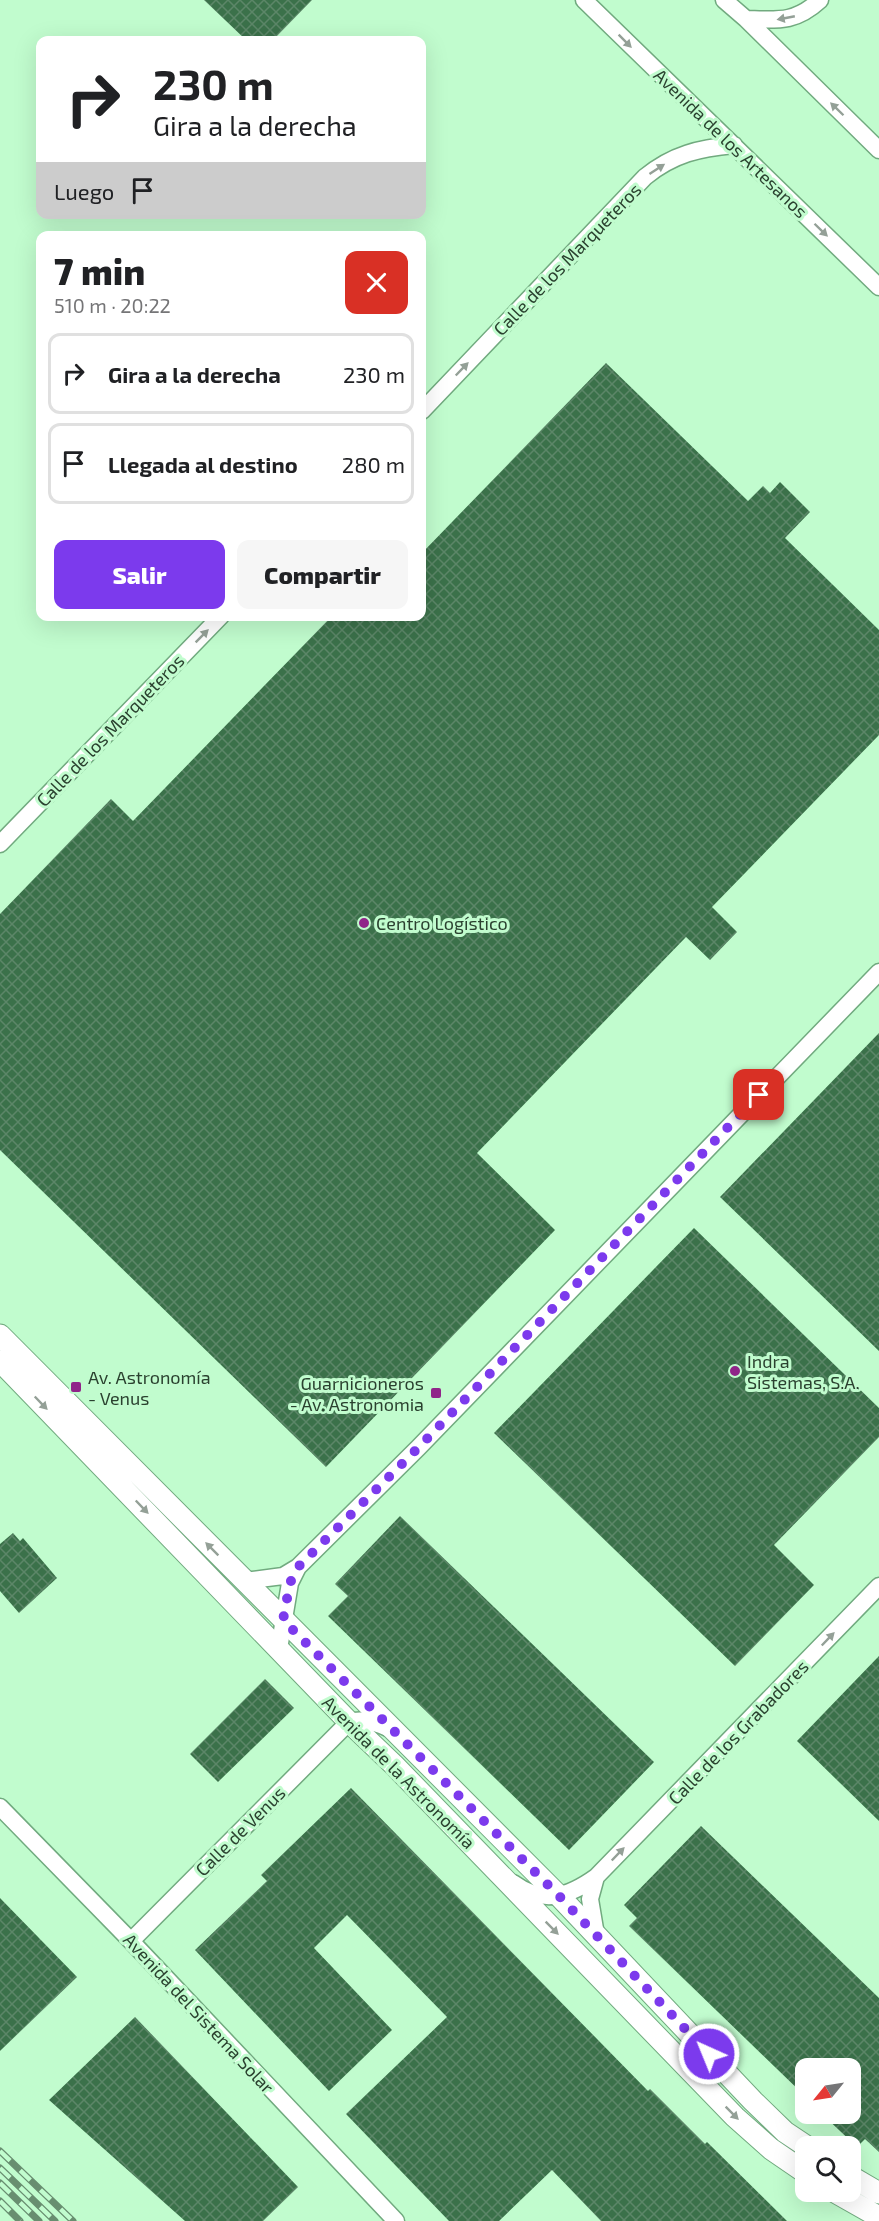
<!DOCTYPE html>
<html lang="es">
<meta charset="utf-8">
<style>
body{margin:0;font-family:"Exo 2",sans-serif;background:#f6f6f6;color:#202124;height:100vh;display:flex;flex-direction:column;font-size:22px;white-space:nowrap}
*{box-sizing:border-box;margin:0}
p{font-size:20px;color:#757577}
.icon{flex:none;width:33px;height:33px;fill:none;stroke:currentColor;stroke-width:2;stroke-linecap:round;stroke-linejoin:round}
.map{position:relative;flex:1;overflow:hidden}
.details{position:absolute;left:36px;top:231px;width:390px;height:390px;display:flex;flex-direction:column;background:#fff;border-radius:12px;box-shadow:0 6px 24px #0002}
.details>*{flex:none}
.top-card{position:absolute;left:36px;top:36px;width:390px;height:183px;border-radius:12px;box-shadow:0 6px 24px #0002;background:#fff;color:#202124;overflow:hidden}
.needle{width:39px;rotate:240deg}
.buttons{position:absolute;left:795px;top:2058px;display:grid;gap:12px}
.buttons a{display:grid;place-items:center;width:66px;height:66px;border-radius:12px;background:#fff;box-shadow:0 6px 24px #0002;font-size:30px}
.pin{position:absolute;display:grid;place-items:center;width:51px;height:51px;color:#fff;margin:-26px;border-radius:12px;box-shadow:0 3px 9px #0006}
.me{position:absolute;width:66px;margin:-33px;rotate:316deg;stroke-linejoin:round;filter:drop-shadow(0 0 4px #0008)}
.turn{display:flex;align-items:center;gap:21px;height:126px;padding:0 18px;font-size:27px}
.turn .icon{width:78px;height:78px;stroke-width:2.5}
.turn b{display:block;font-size:42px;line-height:51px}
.then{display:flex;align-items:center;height:57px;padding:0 18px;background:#0003;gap:12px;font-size:22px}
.round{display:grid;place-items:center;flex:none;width:63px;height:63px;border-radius:12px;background:#f6f6f6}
.headline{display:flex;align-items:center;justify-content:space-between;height:102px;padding:0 18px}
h1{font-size:36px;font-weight:800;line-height:45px}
.action{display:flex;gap:12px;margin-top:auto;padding:12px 18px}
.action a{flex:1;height:69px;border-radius:12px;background:#7c3aed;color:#fff;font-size:24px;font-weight:800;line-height:69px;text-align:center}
.action a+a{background:#f6f6f6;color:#202124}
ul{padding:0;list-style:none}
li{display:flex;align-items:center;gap:18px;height:81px;margin:0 12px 9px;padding:0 6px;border:3px solid #e0e0e0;border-radius:12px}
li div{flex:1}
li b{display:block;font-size:22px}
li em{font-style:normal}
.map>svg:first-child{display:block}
</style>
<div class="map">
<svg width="879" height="2221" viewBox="0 0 879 2221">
<defs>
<pattern id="building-cross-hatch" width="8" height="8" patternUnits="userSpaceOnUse" patternTransform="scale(1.5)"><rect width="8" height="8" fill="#3b714a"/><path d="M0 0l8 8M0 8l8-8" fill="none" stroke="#5c8668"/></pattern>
</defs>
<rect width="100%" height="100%" fill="#c1fcce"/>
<path fill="url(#building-cross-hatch)" d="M204,0H312L273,40H246Z
M606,363L748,501L763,486L770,493L780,482L810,512L785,538L879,630V735L712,907L737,932L710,960L686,937L477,1153L555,1230L326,1467L0,1150V914L111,799L133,821L332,616H422V553Z
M879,1033V1351L720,1197Z
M694,1228L879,1408V1437L774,1545L814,1585L735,1666L494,1433Z
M400,1516L654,1762L569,1850L328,1616L348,1596L335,1584Z
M13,1533L20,1541L23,1538L57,1578L19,1613L0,1591V1544Z
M879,1656V1821L797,1741Z
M265,1679L294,1708L218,1782L190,1754Z
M351,1788L648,2091L650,2089L705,2144L707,2142L787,2221H601L552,2170L499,2221H449L346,2114L447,2017L347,1915L314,1948L392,2030L329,2091L195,1950L267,1881L261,1875Z
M701,1826L879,1998V2152L865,2139L857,2147L822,2114H850V2068H806V2097L629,1926L637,1918L624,1905Z
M0,1898L77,1977L0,2051Z
M135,2017L298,2187L263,2221H185L49,2100Z"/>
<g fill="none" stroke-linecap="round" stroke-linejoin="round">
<g stroke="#71aa7f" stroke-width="19">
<path id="minor" d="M584,0L879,287
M724,0L746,19L879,150
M746,19C778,20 795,23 820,0
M422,411L645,177C673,154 700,148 734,145
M0,844L221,616
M244,1581L283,1576L298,1567L418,1448L879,972
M279,1649L290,1583L298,1567
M0,1807L131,1941L396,2221
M596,1877L590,1899L596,1935
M513,1883C543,1905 568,1897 596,1877L879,1586
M131,1941L349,1722C364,1718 378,1723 392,1730"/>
</g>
<g stroke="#71aa7f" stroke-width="23">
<path id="tertiary" d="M0,1335L560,1897L753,2101L785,2132L806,2146
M0,1361L349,1722L394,1765L735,2117L771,2149L806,2173
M850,2176L879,2193
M835,2192L879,2217"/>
</g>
<use href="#minor" stroke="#fff" stroke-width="16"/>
<use href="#tertiary" stroke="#fff" stroke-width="21"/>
<g stroke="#688e70" stroke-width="7">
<path id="rail" d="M0,2151L73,2221
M0,2168L55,2221
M0,2183L39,2221
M0,2201L20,2221"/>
</g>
<use href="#rail" stroke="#c1fcce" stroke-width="4.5" stroke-dasharray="14" stroke-linecap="butt"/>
</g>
<defs><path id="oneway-solid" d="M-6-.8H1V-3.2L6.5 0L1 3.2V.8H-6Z" transform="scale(1.5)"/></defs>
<g fill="#94a097">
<use href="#oneway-solid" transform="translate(786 18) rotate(169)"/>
<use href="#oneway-solid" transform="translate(625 41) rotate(45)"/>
<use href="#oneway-solid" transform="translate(837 109) rotate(-136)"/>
<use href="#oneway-solid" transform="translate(657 169) rotate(-33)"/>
<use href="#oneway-solid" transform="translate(821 230) rotate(44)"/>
<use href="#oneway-solid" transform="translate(462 369) rotate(-46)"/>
<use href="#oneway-solid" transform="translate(202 636) rotate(-45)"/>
<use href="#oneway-solid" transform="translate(41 1403) rotate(46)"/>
<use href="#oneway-solid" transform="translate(142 1507) rotate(46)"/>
<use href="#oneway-solid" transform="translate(212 1549) rotate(-135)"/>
<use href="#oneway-solid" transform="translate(828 1639) rotate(-46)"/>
<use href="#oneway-solid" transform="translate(618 1854) rotate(-46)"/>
<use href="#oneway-solid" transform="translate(552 1928) rotate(45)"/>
<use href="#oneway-solid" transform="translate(732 2113) rotate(45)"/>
</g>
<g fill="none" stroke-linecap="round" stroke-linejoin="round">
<path stroke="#7c3aed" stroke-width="10" stroke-dasharray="0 18" d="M709,2054L560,1897L283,1620L290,1583L298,1567L418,1448L759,1095"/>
</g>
<g fill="#902589" stroke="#c1fcce" stroke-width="2">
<circle cx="364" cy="923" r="6"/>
<circle cx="735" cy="1371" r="6"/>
<rect x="70" y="1381" width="12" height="12" rx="3"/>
<rect x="430" y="1387" width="12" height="12" rx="3"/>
</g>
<g text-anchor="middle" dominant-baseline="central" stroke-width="6" stroke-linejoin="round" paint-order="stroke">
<g font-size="18" fill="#2a412f" stroke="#c1fcce">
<text transform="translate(731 143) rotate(44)">Avenida de los Artesanos</text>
<text transform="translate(567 259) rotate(-46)">Calle de los Marqueteros</text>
<text transform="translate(110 730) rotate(-46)">Calle de los Marqueteros</text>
<text transform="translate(738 1732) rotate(-46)">Calle de los Grabadores</text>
<text transform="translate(399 1772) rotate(45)">Avenida de la Astronomía</text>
<text transform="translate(240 1831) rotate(-45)">Calle de Venus</text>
<text transform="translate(199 2013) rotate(47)">Avenida del Sistema Solar</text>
</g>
<g font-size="18" fill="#2a412f" stroke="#c1fcce" text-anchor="start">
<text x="376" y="923">Centro Logístico</text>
<text x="747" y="1361">Indra<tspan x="747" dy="21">Sistemas, S.A.</tspan></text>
<text x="88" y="1377">Av. Astronomía<tspan x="88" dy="21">- Venus</tspan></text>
<text x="424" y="1383" text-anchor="end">Guarnicioneros<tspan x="424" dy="21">- Av. Astronomia</tspan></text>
</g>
</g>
</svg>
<div class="buttons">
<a><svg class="needle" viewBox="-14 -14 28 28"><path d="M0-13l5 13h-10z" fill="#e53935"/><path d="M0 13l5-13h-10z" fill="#757577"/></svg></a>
<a><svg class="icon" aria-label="search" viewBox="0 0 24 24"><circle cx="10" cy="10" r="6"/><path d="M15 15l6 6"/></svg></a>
</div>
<div class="pin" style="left:759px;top:1095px;background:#d93025"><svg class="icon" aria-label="arrive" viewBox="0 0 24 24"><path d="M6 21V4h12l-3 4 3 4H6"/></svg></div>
<svg class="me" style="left:709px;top:2054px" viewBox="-20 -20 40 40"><circle r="17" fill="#7c3aed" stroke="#fff" stroke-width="3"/><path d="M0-11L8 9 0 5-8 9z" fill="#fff"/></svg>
<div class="top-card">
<div class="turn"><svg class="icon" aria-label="right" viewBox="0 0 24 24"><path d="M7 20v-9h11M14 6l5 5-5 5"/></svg><div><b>230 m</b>Gira a la derecha</div></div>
<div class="then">Luego<svg class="icon" aria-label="arrive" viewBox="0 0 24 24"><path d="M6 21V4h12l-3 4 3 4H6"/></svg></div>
</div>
<section class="details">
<div class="headline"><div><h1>7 min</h1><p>510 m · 20:22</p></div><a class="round" style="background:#d93025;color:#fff"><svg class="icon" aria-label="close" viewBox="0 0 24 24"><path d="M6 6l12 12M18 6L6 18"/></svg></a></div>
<ul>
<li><svg class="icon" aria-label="right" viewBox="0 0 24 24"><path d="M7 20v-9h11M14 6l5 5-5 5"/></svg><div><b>Gira a la derecha</b></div><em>230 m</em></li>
<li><svg class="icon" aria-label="arrive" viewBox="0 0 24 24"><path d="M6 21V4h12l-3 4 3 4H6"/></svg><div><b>Llegada al destino</b></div><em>280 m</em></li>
</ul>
<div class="action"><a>Salir</a><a>Compartir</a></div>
</section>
</div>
